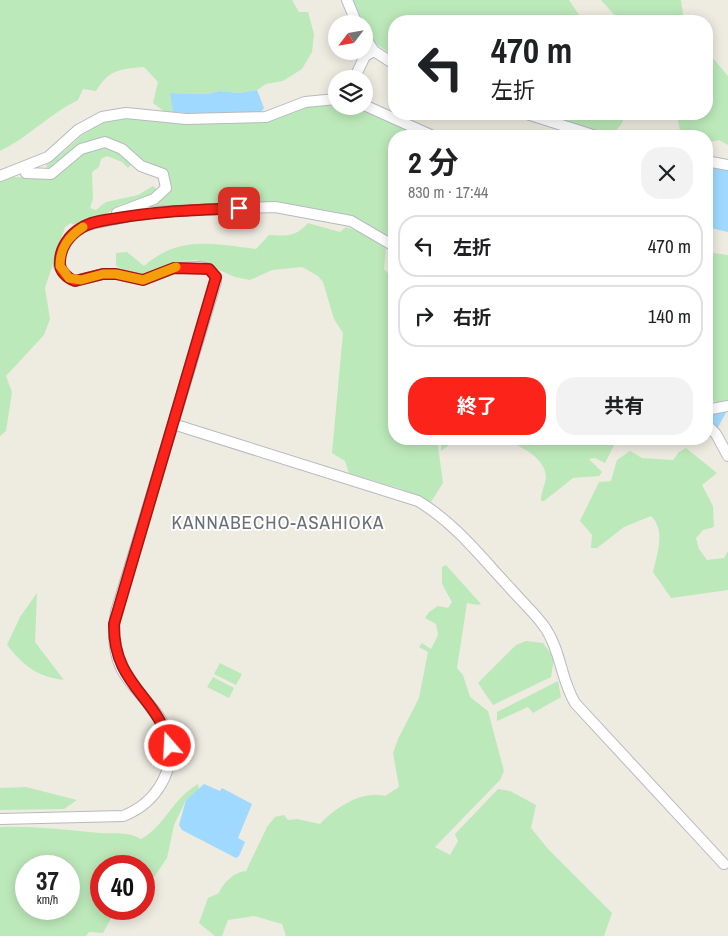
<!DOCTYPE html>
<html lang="ja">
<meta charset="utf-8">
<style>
body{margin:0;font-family:"Archivo Narrow","Noto Sans JP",sans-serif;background:#f2f2f2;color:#202124;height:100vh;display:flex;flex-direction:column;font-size:19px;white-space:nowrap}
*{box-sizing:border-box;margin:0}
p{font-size:16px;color:#757577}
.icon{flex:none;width:28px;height:28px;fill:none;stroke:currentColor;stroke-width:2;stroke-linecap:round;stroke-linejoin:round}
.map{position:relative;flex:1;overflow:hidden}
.details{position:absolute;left:388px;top:130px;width:325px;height:315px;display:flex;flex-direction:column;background:#fff;border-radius:20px;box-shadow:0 2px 12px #0003}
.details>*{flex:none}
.hud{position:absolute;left:388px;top:15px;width:325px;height:105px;border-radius:20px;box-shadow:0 2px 12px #0003;background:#fff;color:#202124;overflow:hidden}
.needle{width:32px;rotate:239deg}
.tools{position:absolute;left:328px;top:15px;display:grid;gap:10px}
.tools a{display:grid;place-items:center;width:45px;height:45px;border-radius:50%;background:#fff;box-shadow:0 2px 12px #0003;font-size:25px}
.speed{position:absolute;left:15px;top:855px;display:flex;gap:10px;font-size:25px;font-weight:700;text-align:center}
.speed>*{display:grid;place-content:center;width:65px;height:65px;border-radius:50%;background:#fff;box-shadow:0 2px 12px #0003;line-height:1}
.speed small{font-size:12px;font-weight:400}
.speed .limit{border:8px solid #d22;background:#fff;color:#111}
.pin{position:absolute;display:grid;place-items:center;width:42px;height:42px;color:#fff;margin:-21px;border-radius:10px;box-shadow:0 2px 8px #0006}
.me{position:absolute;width:55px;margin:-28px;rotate:341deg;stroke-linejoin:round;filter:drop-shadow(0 0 4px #0008)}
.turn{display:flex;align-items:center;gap:18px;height:105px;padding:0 20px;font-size:22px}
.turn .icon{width:65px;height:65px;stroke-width:2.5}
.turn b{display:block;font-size:35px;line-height:42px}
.round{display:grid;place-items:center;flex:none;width:52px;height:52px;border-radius:20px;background:#f2f2f2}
.head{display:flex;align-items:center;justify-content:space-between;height:85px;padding:0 20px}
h1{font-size:30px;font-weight:700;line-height:38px}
.primary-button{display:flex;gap:10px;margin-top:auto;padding:10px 20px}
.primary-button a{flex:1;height:58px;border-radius:20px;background:#fb231a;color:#fff;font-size:20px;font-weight:700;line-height:58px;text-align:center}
.primary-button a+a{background:#f2f2f2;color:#202124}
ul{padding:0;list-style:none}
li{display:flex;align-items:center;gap:15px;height:62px;margin:0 10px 8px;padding:0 10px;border:2px solid #e0e0e0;border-radius:20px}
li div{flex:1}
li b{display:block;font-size:19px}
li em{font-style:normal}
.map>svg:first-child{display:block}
</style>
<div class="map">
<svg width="728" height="936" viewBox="0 0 728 936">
<rect width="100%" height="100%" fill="#eeebe1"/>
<path fill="#bce9ba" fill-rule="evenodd" d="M0,0H292L299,12H308L314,34L312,52L302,69L283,81L266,84L257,90L238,93L220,91L207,94L171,93L173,112H165L153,103L158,82L144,67C121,69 109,69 96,91L83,89L78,100C50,113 28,138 0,151Z
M351,0H569L583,21H394V56C383,48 364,39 364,24H361Z
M601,0H681L684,21H620Z
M706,50L728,76V145L719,140L706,143V136H681L677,114H706Z
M323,103L363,109L428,136H394V245L314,210L153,209L149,205L169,189L171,184L167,178L144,165L108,139L62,161L47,170L46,164L61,154L92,126L117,116L265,121L308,105Z
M538,114H626L622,123L614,133L607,134Z
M111,147L120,152L132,164L128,168L122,162L107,156L101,159L99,167L92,172L93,199L90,208L96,210L106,202L138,195L153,186L158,190L154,195L143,200L120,205L106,214L74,225L71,223L65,227L45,288L50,319L44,335L6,376L12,392L6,431L0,436V181L13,177L51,178L82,154Z
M308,223L340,232L346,227L367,235L386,249L384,269L394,281V439H437L443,483L431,502L401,489L349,473L345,461L332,453L343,333L334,319L323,282L318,276L302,267L272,270L250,280L235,277L197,260L179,261L159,274L140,278L116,266V253L127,252L144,266C180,235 212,244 256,249L269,235C286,236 296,237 308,223Z
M706,252L728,255V404L706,400Z
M441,439H457L441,451Z
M505,439H611L609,440L614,445L605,463L595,458L589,459L602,472L599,476L573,478L544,501H541C541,492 545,485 546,478C546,457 520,447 505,439Z
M686,448L717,473L702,485L713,506L714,527L703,530L696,538L699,549L707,560L724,558L728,551V590L671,598L653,572C657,554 666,530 651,516L624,527L597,548H591L592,535L580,521L599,482L611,481L617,460L630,451L642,458L673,460L679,452Z
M446,565L481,604L478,605L467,603L457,668L463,675L470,697L488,711L504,771L500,780L435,847L450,855L458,841L455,834L498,789L510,791L536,805L531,828L548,849L612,913L604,936H286L282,924L254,916L228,920L222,936H215L199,923L208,898L219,893C223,883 234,872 246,871L267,827L275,817L284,815L288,820L297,819L320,824C335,808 362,790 385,796L399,787L393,753L398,739L419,698L428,652L419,647L422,643L431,649L438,635L436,624L425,618L429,612L438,606L448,608L452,602L442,584V567Z
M37,593L35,642L64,680C36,676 25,667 7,645L20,617Z
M526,641L543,643L554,658L551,677L493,705L478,683L516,645Z
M220,663L242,674L236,685L214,674Z
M213,677L234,688L229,698L207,687Z
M558,681L561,697L533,713L528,707L497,721V712Z
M198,784L199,789L186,800L174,825L167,858L146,889H144V866H101V909H116L103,933L89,932L86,936H0V827C34,826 66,830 100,833C116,834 127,831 141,839C165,826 172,799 198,784ZM26,866H69V909H26Z
M26,787L77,800L64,809L0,810V788Z"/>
<path fill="#a0d9ff" d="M257,90L264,108L261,112L197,114L173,112L170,93L207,94L220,91L238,93Z
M706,165L728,169V232L706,227Z
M728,409L717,429L706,420V413Z
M204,784L220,791L222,788L252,804L238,838L245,842L239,856L236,858L182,830L179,825L186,800Z"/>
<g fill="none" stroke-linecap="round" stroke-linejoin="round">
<g stroke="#b7babf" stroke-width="12">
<path id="minor" d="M347,0L357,24
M364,36L374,51L394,64
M354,79L365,56L374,51
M364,105L433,136
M527,114L596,136
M706,161L728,165
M24,168L26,173L51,174L81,149L105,142L122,149L141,166L163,174L166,188L154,199L117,213V217
M0,176L48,157L78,130L102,117L126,113L186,119L266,117L305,102L336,99
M706,410L728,406
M173,424L418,501C455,523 481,557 510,588C521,601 536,614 546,629C561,652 561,680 575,703L724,864
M706,424L716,434L728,456
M0,819L123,816C157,803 180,766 166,730C157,706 132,691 121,668C113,651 113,631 116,612L216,282V277L209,269L199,267L174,268L143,280L116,274H103L75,281L69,278L59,266C60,246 71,232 90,224L150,212L275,207L351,221L394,246"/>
</g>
<use href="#minor" stroke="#fff" stroke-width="10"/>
</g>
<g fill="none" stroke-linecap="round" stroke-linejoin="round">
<g stroke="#a31711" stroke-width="12">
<path id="route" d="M170,746C157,695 113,685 114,624L216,277L209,269L174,268L143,280L116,274H103L75,281C67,278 59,271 60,262C60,248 69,235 81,228C92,221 106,220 118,218C158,211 198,210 239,208"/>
</g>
<use href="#route" stroke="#fb231a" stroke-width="9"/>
<path stroke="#f59e0b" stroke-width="9" d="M83,227C68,237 60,248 60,266L69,278L81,280L103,274H116L143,280L176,267"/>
</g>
<g text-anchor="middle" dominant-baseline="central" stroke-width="4" stroke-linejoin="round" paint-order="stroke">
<g font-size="19" letter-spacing="1" fill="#6a7176" stroke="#fff">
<text x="278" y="522">KANNABECHO-ASAHIOKA</text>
</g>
</g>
</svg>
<div class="tools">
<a><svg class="needle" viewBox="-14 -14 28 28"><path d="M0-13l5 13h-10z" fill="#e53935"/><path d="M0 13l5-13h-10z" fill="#757577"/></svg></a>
<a><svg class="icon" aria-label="layers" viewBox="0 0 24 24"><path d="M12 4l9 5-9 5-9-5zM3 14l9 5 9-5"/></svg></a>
</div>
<div class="speed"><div>37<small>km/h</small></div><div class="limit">40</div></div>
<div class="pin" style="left:239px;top:208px;background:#d93025"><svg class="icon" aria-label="arrive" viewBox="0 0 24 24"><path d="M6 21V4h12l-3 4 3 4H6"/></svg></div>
<svg class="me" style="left:170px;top:746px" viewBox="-20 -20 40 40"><circle r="17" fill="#fb231a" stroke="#fff" stroke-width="3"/><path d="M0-11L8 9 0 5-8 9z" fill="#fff"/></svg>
<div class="hud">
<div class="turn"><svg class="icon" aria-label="left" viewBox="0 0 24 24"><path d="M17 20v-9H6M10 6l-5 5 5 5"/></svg><div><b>470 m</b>左折</div></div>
</div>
<section class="details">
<div class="head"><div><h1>2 分</h1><p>830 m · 17:44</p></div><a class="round"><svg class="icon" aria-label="close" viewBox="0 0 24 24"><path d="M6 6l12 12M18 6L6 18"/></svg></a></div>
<ul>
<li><svg class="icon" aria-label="left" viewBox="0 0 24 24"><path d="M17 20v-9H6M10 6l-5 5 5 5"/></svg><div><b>左折</b></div><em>470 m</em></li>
<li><svg class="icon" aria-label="right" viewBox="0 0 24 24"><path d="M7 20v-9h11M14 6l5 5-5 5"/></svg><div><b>右折</b></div><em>140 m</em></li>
</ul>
<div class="primary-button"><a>終了</a><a>共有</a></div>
</section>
</div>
